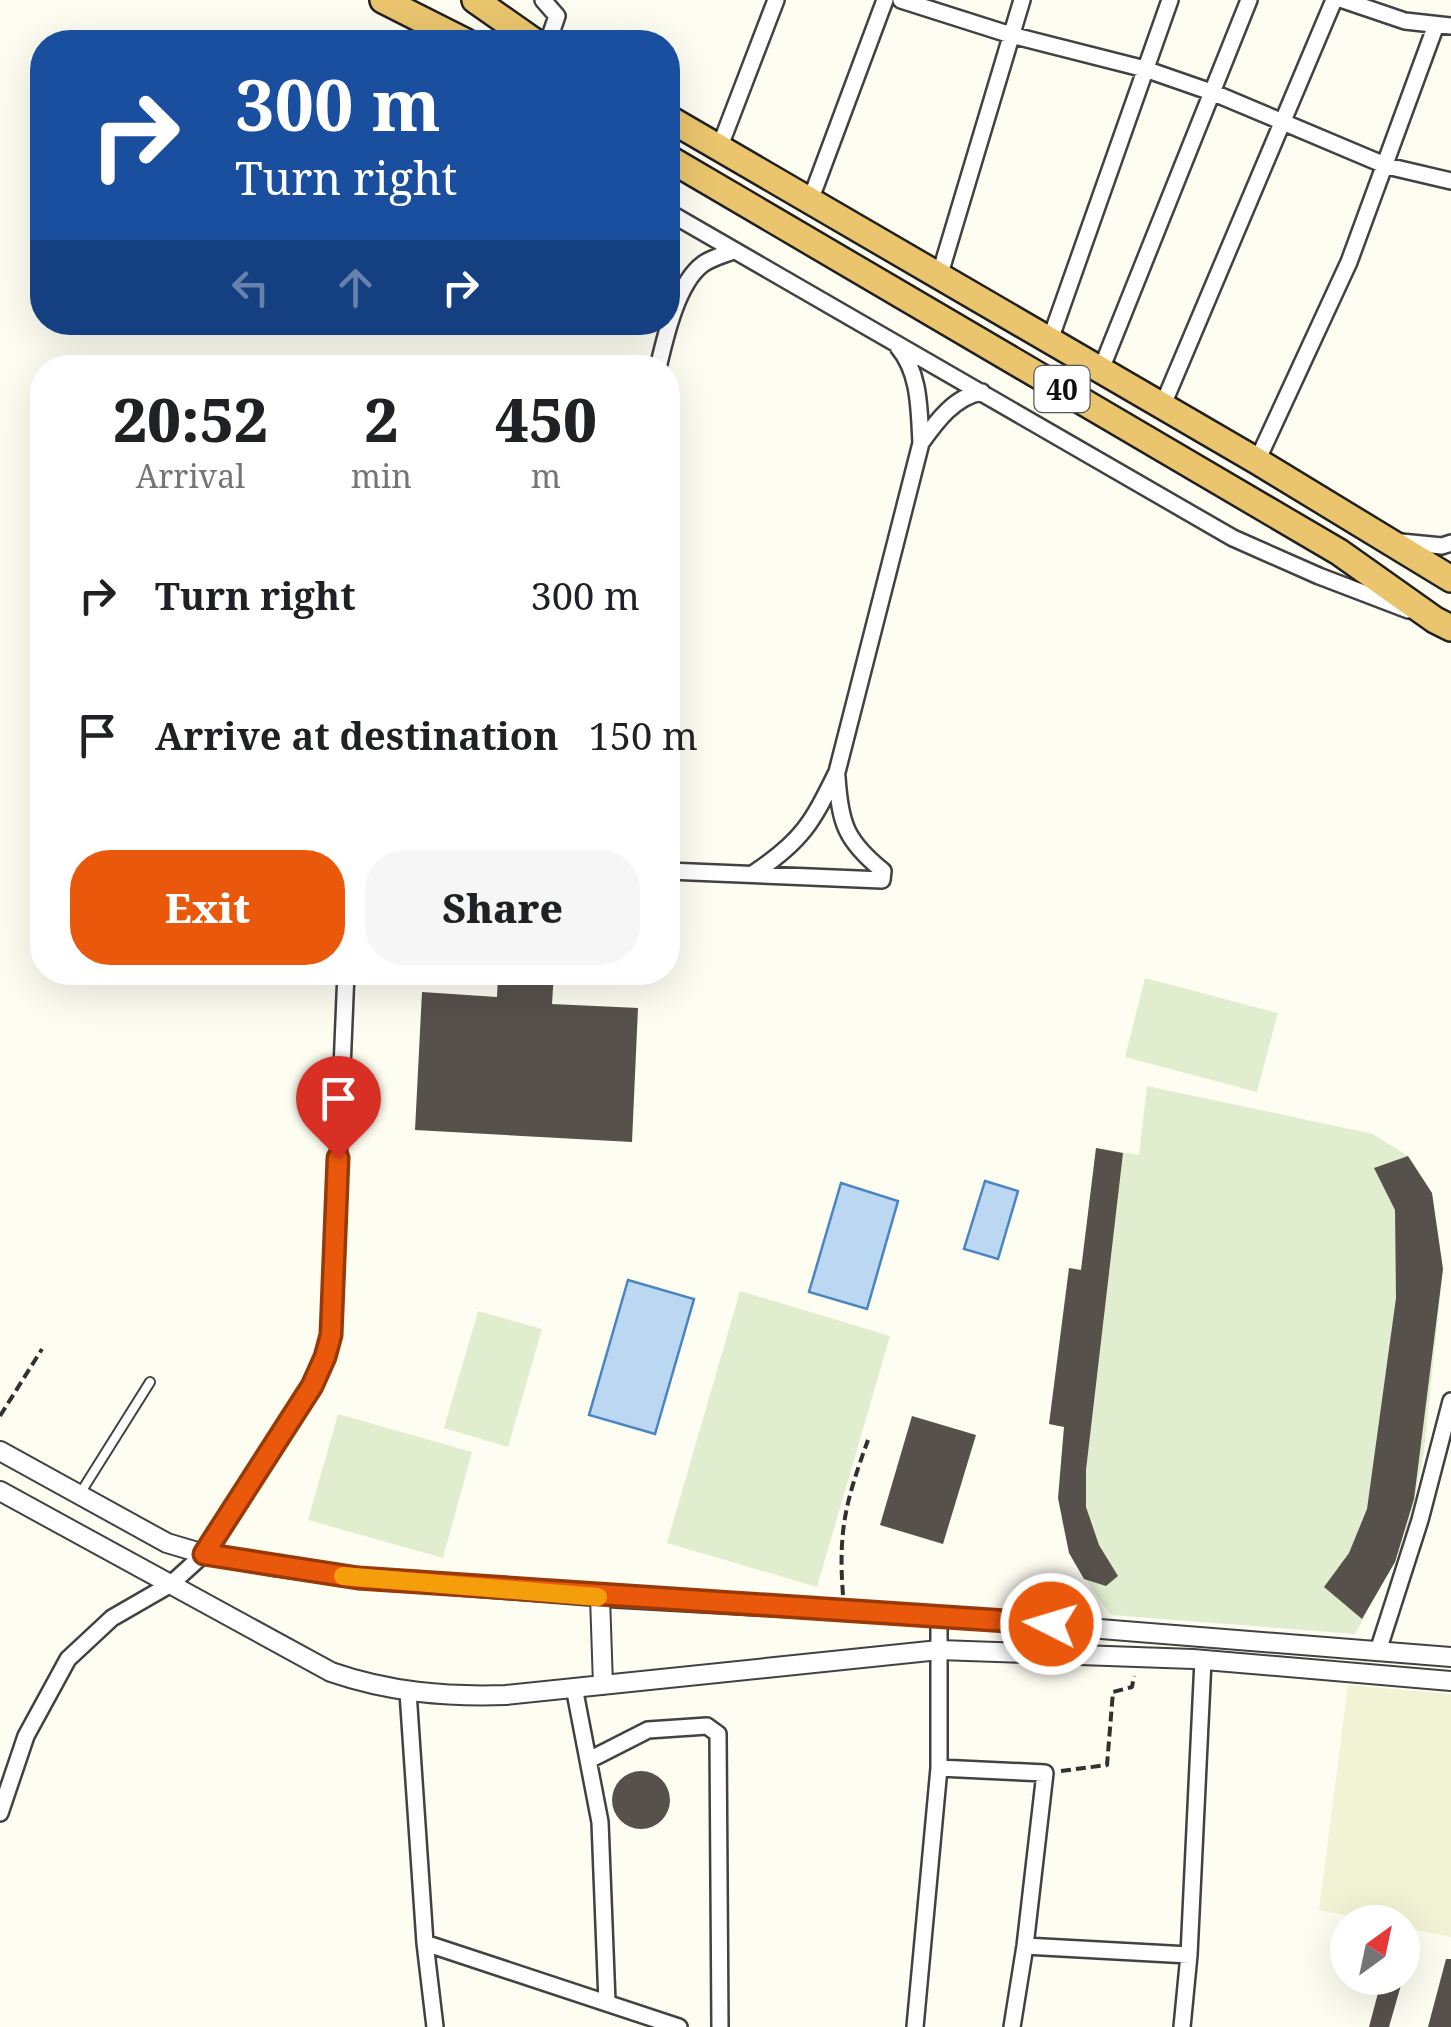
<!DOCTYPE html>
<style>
body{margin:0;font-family:"Noto Serif",serif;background:#f6f6f6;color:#202124;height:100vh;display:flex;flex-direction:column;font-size:38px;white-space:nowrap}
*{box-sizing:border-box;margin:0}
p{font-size:32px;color:#757577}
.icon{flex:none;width:55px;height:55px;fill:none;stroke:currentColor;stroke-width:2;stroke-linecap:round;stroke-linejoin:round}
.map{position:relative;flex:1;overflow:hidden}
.side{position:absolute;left:30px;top:355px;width:650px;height:630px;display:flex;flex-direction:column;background:#fff;border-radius:40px;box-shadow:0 10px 40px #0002}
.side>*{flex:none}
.top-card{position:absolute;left:30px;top:30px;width:650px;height:305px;border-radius:40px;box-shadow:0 10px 40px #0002;background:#1a4fa0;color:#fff;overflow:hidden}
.needle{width:65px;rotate:33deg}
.fabs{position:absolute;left:1330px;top:1905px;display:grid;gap:20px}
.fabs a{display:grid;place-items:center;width:90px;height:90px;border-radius:50%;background:#fff;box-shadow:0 10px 40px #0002;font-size:50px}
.pin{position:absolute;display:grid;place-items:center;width:85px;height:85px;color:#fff;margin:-102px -42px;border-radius:50% 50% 50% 0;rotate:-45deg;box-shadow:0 0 10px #0007}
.pin .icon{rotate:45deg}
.me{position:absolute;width:110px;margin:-55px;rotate:275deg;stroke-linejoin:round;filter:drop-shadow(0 0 8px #0008)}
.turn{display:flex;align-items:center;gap:35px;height:210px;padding:0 40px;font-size:45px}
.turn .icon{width:130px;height:130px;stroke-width:2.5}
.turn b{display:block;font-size:70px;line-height:85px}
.lanes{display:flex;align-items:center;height:95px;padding:0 40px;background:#0003;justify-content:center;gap:50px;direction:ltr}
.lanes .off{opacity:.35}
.eta{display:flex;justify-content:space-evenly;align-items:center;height:170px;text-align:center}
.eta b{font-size:60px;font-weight:800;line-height:70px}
.primary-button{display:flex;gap:20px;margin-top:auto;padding:20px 40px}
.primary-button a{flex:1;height:115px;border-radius:40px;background:#ea580c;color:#fff;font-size:40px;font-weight:800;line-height:115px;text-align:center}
.primary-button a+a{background:#f6f6f6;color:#202124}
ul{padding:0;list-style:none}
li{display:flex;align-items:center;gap:30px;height:140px;padding:0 40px}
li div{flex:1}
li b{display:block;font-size:38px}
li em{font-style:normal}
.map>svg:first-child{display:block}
</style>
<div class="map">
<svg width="1451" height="2027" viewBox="0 0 1451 2027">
<rect width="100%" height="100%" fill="#fefdf2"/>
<path fill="#f2f2d4" d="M1348,1685L1451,1694V1937L1403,1927L1402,1922H1380L1319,1910Z"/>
<path fill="#e0eecf" d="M1145,978L1278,1013L1257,1092L1125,1057Z
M1147,1086L1373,1134L1408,1156L1432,1193L1443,1269L1424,1451L1413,1508L1399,1552L1355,1634L1111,1615C1054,1540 1056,1518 1064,1427L1049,1424L1069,1268L1081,1270L1096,1148L1139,1155Z
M740,1291L890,1336L817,1587L667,1543Z
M478,1311L542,1329L508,1447L444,1428Z
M338,1414L472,1452L443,1558L308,1520Z"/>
<path fill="#bbd7f1" stroke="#4985c1" stroke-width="2.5" d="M985,1181L1018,1191L998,1259L964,1249Z
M841,1183L898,1201L867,1309L809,1292Z
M628,1280L694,1299L655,1434L589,1415Z"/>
<path fill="#57514c" d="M498,972H554L552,1004L638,1008L632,1142L415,1130L422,992L497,997Z
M1096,1148L1123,1153L1086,1470V1507L1099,1545L1118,1576L1106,1586L1084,1579L1069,1553L1058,1498L1064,1427L1049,1424L1069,1268L1081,1270Z
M1408,1156L1432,1193L1443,1269L1414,1499L1395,1562L1362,1619L1324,1587L1349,1553L1367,1509L1396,1298L1395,1210L1374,1168Z
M912,1416L976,1435L943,1544L880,1525Z
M612 1800a29 29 0 1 1 58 0a29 29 0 1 1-58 0Z
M1446,1959H1451V2027H1428Z
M1382,1978H1403L1389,2027H1369Z"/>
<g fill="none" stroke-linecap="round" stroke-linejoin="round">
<g stroke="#424242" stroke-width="12">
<path id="service" d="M81,1492L150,1382"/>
</g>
<g stroke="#424242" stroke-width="20">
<path id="minor" d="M543,0L557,16L548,42
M901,0L1011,35L1145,69L1214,93L1387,166L1451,181
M1343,0L1405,21L1451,26
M720,146L776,0
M810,201L885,0
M668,212L1233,538L1319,576L1408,610
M939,277L1022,0
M1050,340L1170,0
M898,347C920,373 919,409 921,443
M658,368C665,338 677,283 703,264C711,258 723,255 733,251
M1100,372L1249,0
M1162,407L1334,0
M1257,461L1349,262L1436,25
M1401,542L1442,546L1451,543
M668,871L882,880L883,871C846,841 840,824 837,777
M754,873C802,841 812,823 837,772L921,443C936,422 955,396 982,392
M1378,1651L1420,1520L1451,1401
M574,1687L600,1822L607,2002
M408,1692L425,1943L435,2027
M589,1760L648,1730L707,1726L718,1734L720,2027
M939,1768L1045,1773L1025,1946L1012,2027
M0,1813L26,1736L68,1659L112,1618L171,1584L204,1554L312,1385L325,1357L331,1335L346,972
M425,1943L679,2027
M1025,1946L1189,1955
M915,2027L939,1768V1616
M1182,2027L1189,1955L1203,1660"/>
</g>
<g stroke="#424242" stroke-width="22">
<path id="tertiary" d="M0,1451L167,1543L204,1554L273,1566L358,1578L617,1598L939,1616L1451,1657
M0,1491L331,1672C389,1692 445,1697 506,1695L939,1650L1193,1659L1451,1681
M600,1597L603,1685"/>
</g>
<g stroke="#202020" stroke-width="30">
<path id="trunk" d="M383,0L466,42
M475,0L535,42
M668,118L1257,461L1451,579
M668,158L1339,552L1435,620L1451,628"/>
</g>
<path stroke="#313131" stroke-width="4" stroke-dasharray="10 5" stroke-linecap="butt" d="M0,1416L42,1349
M843,1595C838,1529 846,1501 868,1440
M1061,1771L1107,1765L1113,1692L1132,1687L1134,1676"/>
<use href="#service" stroke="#fff" stroke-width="8"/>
<use href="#minor" stroke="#fff" stroke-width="15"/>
<use href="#tertiary" stroke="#fff" stroke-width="18"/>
<use href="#trunk" stroke="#eac56e" stroke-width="25"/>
</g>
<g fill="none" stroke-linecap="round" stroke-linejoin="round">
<g stroke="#983908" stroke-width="25">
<path id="route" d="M338,1158L331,1335L325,1357L312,1386L204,1554L358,1578L1051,1624"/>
</g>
<use href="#route" stroke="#ea580c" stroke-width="18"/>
<path stroke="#f59e0b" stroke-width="18" d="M343,1576L598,1597"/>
</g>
<g text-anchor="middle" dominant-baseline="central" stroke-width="10" stroke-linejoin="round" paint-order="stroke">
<rect fill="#fff" stroke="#575757" stroke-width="2.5" x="1034.5" y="366" width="55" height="46" rx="8"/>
<g font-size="28" font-weight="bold" fill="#0f0f0f">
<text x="1062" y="389">40</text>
</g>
</g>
</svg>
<div class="fabs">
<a><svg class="needle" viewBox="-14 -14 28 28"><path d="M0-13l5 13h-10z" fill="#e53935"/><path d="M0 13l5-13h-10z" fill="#757577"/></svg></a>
</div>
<div class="pin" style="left:338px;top:1158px;background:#d93025"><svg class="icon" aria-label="arrive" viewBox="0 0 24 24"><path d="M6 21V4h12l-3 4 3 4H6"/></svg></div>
<svg class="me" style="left:1051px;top:1624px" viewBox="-20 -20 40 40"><circle r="17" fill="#ea580c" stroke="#fff" stroke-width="3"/><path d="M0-11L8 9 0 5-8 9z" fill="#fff"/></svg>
<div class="top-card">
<div class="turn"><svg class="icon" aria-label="right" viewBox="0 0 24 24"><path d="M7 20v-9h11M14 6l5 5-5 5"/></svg><div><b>300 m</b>Turn right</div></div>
<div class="lanes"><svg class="icon off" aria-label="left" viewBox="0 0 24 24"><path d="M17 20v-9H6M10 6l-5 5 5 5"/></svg><svg class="icon off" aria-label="ahead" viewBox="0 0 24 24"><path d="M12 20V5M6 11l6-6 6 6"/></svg><svg class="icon" aria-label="right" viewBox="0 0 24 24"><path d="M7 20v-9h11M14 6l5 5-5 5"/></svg></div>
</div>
<section class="side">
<div class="eta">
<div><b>20:52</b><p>Arrival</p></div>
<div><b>2</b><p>min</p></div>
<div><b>450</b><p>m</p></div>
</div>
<ul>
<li><svg class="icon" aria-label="right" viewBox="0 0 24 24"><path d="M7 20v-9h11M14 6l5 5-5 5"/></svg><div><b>Turn right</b></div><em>300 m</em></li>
<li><svg class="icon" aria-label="arrive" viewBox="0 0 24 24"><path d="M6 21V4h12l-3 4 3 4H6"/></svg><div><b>Arrive at destination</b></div><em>150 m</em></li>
</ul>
<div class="primary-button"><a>Exit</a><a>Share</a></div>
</section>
</div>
